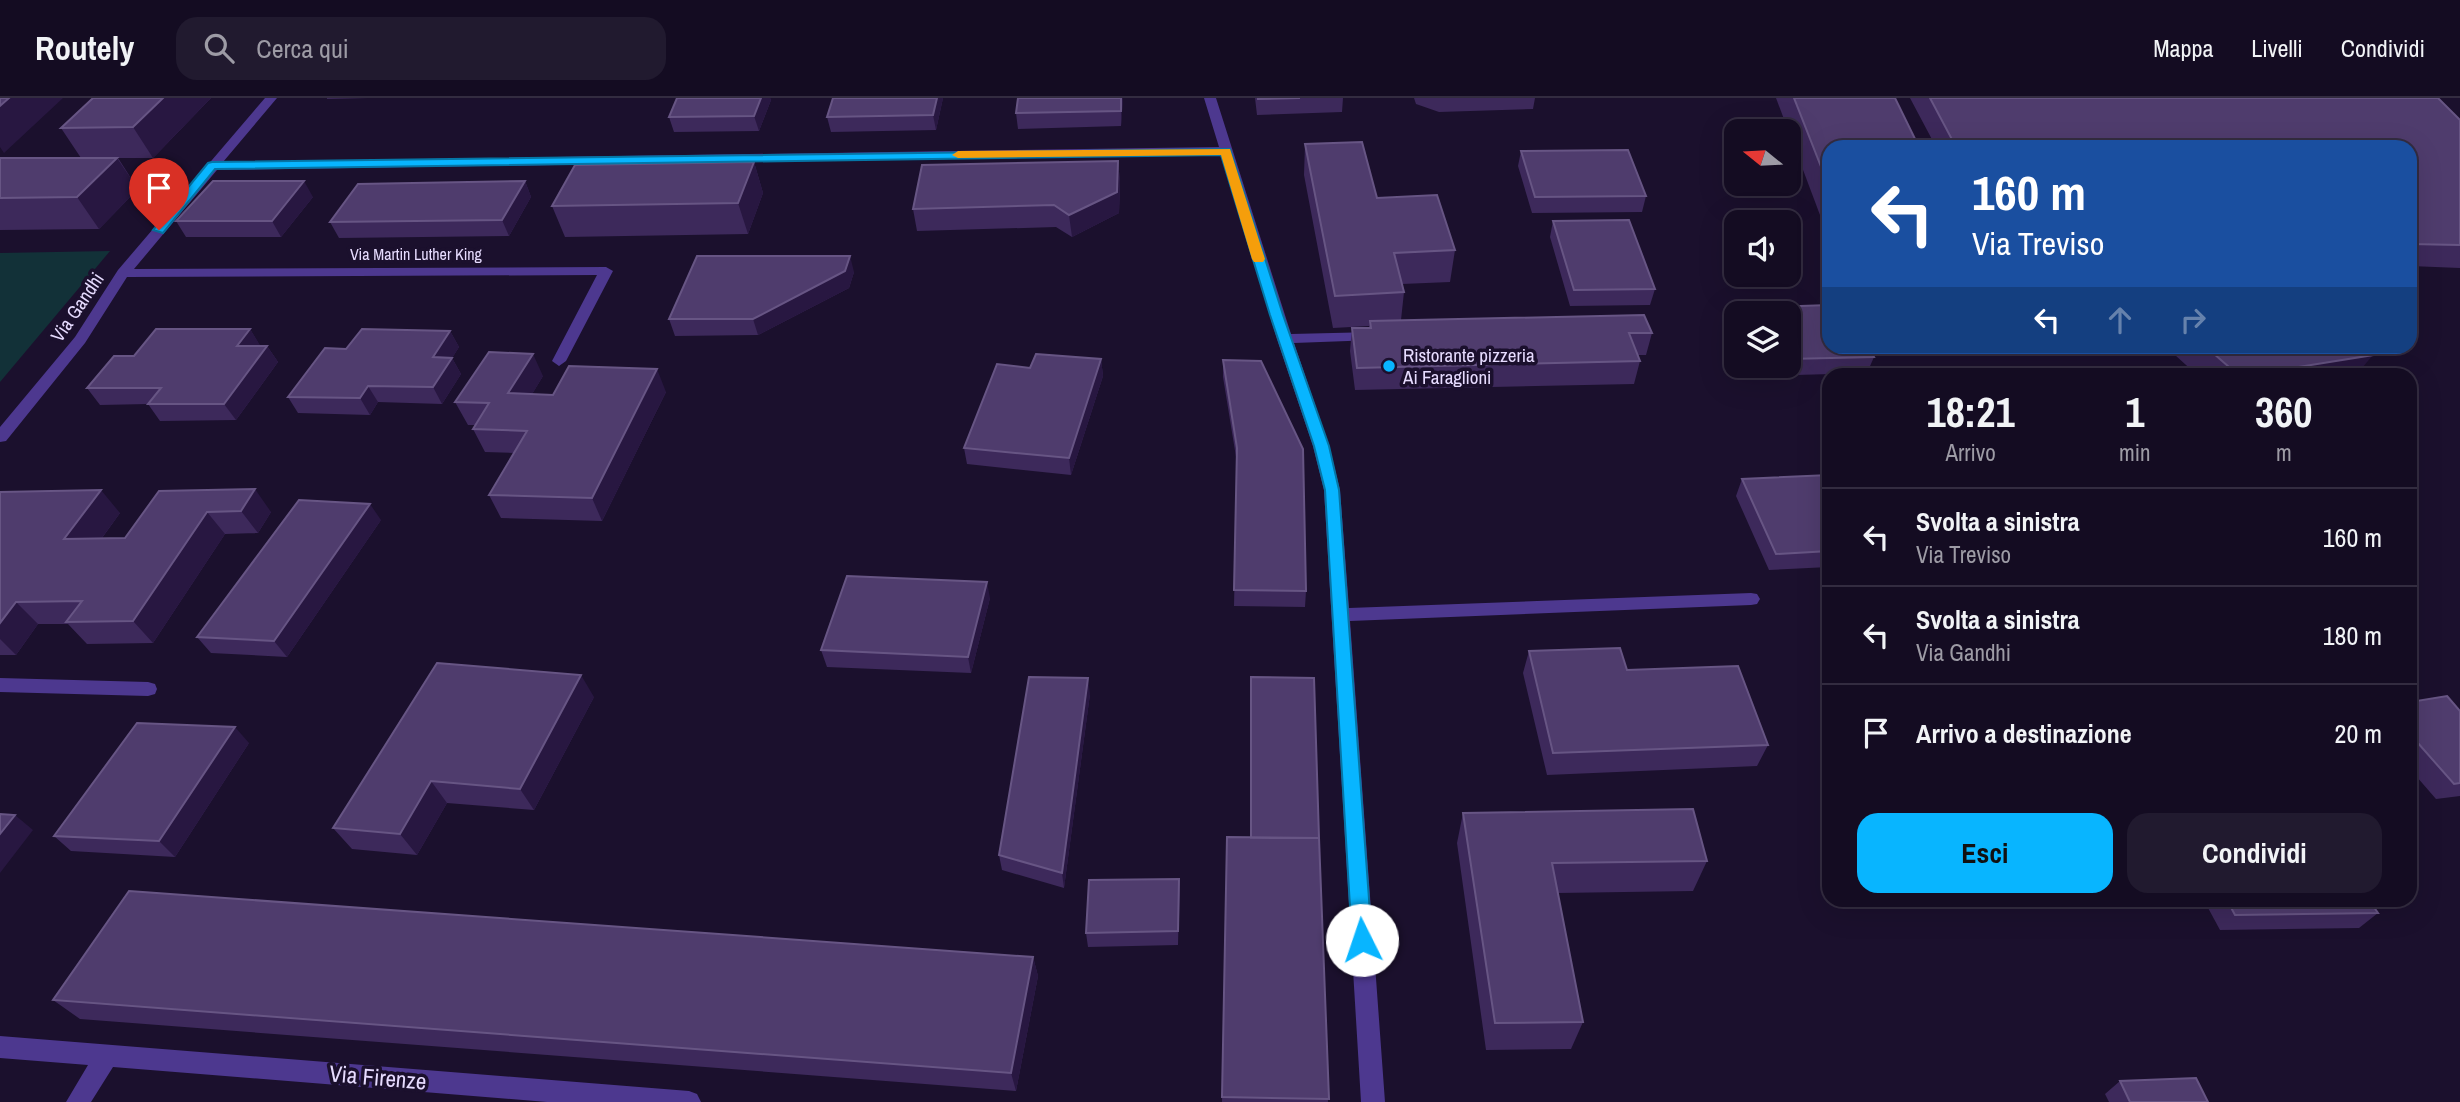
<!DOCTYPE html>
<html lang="it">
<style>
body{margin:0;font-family:"Archivo Narrow",sans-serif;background:#211a2f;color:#f1f3f6;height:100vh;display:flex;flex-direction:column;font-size:26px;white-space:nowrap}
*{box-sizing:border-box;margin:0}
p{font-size:23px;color:#9d9ba5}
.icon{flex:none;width:38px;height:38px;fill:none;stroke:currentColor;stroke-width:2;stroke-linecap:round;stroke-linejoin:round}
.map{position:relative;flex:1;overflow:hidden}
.drawer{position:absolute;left:1822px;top:270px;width:595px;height:539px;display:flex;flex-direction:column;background:#140c22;border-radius:21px;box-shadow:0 7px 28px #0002,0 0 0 2px #332c40}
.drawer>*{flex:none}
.guide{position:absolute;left:1822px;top:42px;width:595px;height:214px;border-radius:21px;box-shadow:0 7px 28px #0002,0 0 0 2px #332c40;background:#1a4fa0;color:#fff;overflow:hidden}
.needle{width:46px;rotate:288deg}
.fabs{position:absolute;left:1724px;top:21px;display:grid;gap:14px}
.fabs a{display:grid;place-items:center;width:77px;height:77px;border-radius:14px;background:#140c22;box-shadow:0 7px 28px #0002,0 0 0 2px #332c40;font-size:35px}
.pin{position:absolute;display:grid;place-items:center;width:60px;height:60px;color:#fff;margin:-72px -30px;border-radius:50% 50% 50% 0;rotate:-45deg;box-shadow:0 0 7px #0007}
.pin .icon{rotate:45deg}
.me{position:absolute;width:77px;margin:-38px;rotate:356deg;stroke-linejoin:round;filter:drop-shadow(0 0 5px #0008)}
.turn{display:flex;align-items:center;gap:24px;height:147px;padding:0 35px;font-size:32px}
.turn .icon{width:91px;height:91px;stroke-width:2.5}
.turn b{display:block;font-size:49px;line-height:60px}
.lanes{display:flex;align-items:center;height:66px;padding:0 35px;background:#0003;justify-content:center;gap:35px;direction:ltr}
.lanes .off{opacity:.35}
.eta{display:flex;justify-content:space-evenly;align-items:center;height:119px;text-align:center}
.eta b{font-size:42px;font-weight:800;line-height:49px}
.primary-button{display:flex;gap:14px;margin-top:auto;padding:14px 35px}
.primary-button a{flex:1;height:80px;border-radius:21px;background:#08b5ff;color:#111;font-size:28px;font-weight:800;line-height:80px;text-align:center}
.primary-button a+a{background:#211a2f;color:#f1f3f6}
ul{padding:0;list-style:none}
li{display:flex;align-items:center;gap:21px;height:98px;padding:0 35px;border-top:2px solid #332c40}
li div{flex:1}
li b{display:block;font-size:26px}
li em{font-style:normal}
header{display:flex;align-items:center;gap:42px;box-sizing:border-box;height:98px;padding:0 35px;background:#140c22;border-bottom:2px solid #332c40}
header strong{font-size:33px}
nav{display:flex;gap:38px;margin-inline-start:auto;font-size:24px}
.search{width:490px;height:63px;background:#211a2f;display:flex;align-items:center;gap:18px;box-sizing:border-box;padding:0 24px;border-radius:21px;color:#9d9ba5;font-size:26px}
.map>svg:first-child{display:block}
</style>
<header>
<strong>Routely</strong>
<div class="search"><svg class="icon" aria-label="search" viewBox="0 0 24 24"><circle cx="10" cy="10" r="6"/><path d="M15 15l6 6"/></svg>Cerca qui</div>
<nav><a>Mappa</a><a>Livelli</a><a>Condividi</a></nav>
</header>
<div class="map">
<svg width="2460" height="1004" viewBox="0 0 2460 1004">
<rect width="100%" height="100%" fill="#1b102d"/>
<path fill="#123138" d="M110,153L0,284V155Z"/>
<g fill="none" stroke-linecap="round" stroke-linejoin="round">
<path fill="#4d388f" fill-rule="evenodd" d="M265,0H277L223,64L1219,49L1204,0H1216L1291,236L1375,234L1382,238L1375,242L1294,245L1329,348L1340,392L1349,510L1751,495L1757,496L1760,501L1757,506L1751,507L1350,523L1385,1004H1361L1324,392L1313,348L1277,241L1221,57L217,72L134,171L606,169L613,173L566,263L559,268L552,263L597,177L127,179L85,245L6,343L0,344V329L75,239L118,172Z
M0,580L148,584L155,586L157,591L155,596L148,598L0,594Z
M0,938L689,993L697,996L701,1004H547L113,969L91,1004H66L88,967L0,960Z"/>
</g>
<path fill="#3d295b" d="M93,0H211L153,60H118L138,91L99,131L0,132V60H81L61,30Z
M327,0H368L327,1Z
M677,0H770L771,2L759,33L674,34L669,19Z
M833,0H943L936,32L831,34L827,19Z
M1018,0H1123L1121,28L1018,31L1016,15Z
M1255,0H1343L1342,14L1257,17Z
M1414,0H1535L1533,11L1439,14L1416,6Z
M1776,0H1895L1829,49V141Z
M1910,0H2438L2460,22V170L2410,168V49H1936Z
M1305,46L1377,100L1455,152L1450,184L1402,186L1404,194L1401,222L1652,235L1646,257H1637L1640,263L1634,286L1355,292L1350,253L1352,230H1369V228L1333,230L1304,77Z
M1521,53L1646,98L1642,114L1532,115L1518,68Z
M1118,63L1120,84L1119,115L1072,139L1056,129L917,133L913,111Z
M754,64L763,95L748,136L565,139L552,108Z
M525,83L531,99L509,138L339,140L330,124Z
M313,99L281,139H186L176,123Z
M1553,123L1655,191L1650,207L1570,208L1550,139Z
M854,174L849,190L758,237L675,238L669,221Z
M1829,207V248H1868L1874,259L1867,275L1761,278L1756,268H1788V215H1739L1741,210Z
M250,231L260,248H267L278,264L236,322L160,323L148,306L100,307L87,290L134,258Z
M450,233L459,249L452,260L461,276L442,306L378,304L370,317L298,315L288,299L346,251Z
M2165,248H2362L2357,276H2196Z
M1101,261L1103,278L1071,377L967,366L964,350L1030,270Z
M1223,262L1306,493L1305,509L1234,508L1237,365L1223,279Z
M543,278L532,296L553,297L666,294L602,423L501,420L489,397L514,355L485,354L473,331L475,327H468L455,304Z
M1829,377V469L1769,472L1736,398L1742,381Z
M159,393L271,414L258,435L225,436L153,545L87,546L68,526H38L16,557H0V394L120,415L102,440H125Z
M381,422L287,559L211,555L197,539Z
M990,500L971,575L827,569L821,552Z
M1529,553L1627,572L1768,647L1757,668L1547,677L1523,575Z
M1090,596L1064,790L1002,772L999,757Z
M594,599L534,712L447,705L417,757L352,751L333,730Z
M2410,604L2460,613V698L2436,701L2410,671Z
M249,645L175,759L71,753L54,738Z
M1463,715L1707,763L1693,793L1557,795L1583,924L1571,951L1486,952L1457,745Z
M1227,739L1319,740L1328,1004H1222Z
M1179,781L1178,847L1088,849L1086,835Z
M2150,802H2369L2378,815L2359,830L2220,832L2207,808L2154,809Z
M1033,859L1038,878L1016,993L80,921L53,902Z
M2120,983L2208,1004H2109L2105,996Z"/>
<path fill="#281741" d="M9,0H63L4,55L0,49V8Z
M163,0H211L153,60L133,29Z
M761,0H770L771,2L759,33L754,18Z
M937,0H943L936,32L933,17Z
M1121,0H1123L1121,28Z
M117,60L138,91L99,131L77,99Z
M1118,63L1120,84L1119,115L1072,139L1069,117Z
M754,64L763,95L748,136L738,105Z
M304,83L313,99L281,139L272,123Z
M525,83L531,99L509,138L502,122Z
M850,158L854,174L849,190L758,237L753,221Z
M250,231L260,247L248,264L237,248Z
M450,233L459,249L442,276L433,259Z
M267,248L278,264L236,322L224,306Z
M533,256L543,278L519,318L508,295Z
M2373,257L2357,276H2254Z
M452,260L461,276L442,306L433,289Z
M1101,261L1103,278L1071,377L1069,360Z
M657,271L666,294L602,423L592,400Z
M368,288L378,304L370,317L360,300Z
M255,391L271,414L258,435L241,413Z
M101,392L120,415L85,463L64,441Z
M370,406L381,422L287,559L274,543Z
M207,414L225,436L153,545L133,523Z
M987,484L990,500L971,575L968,559Z
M16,504L38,526L16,557L0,541V525Z
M581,577L594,599L534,712L520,691Z
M1088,580L1090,596L1064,790L1062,775Z
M235,629L249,645L175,759L159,743Z
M431,683L447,705L417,757L400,736Z
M15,717L33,732L0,775V736Z
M1179,781L1180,796L1178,847V833Z
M1033,859L1038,878L1016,993L1011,975Z"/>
<path fill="#4f3c6d" stroke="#675584" stroke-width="2" d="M0,0H9L0,8Z
M93,0H163L133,29L61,30Z
M677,0H761L754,18L669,19Z
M833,0H937L933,17L827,19Z
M1018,0H1121V13L1016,15Z
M1258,0H1300L1258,1Z
M1794,0H1895L1919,49H1829V89Z
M1930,0H2438L2460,22V147L2410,146V49H1956Z
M1362,44L1377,100L1437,97L1455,152L1394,155L1404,194L1335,198L1305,46Z
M1628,52L1646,98L1535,99L1521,53Z
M0,60H117L77,99L0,100Z
M1118,63L1117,94L1069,117L1054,107L913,111L922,67Z
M754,64L738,105L552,108L575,67Z
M213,83H304L272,123H176Z
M525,83L502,122L330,124L358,86Z
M1629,122L1655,191L1574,192L1553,123Z
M697,158H850L845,173L753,221H669Z
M1829,207V248H1868L1874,259L1788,261V215H1744L1741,210Z
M1644,217L1652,235H1629L1640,263L1357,270L1352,230H1371L1370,223Z
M156,231H250L237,248H267L224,306H148L161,290H87L114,258H134Z
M362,231L450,233L433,259L452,260L433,289L368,288L360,300L288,299L325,250L346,251Z
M2205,248H2362L2373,257L2254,276H2237Z
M489,254L533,256L508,295L553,297L569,268L657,271L592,400L489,397L527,333L473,331L489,305L455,304Z
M1036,256L1101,261L1069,360L964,350L997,266L1030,270Z
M1223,262L1261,263L1303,351L1306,493L1234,492L1237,350Z
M1829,377V453L1776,456L1742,381Z
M255,391L241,413L207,414L133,523L66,524L82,503L16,504L0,525V394L101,392L64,441L125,440L159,393Z
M299,402L370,406L274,543L197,539Z
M847,478L987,484L968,559L821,552Z
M1620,550L1627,572L1738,568L1768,647L1553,655L1529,553Z
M437,565L581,577L520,691L431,683L400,736L333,730Z
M1029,579L1088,580L1062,775L999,757Z
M1251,579L1314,580L1319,740H1251Z
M2447,598L2460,613V685L2454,686L2410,636V604Z
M137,625L235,629L159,743L54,738Z
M1693,711L1707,763L1552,765L1583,924L1495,925L1463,715Z
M0,716L15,717L0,736Z
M1227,739L1319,740L1329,1001L1222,999Z
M1179,781L1178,833L1086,835L1089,782Z
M129,793L1033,859L1011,975L53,902Z
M2227,802H2369L2378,815L2235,817Z
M2196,980L2208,1004H2130L2120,983Z"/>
<path fill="#08b5ff" stroke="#0576a6" stroke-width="2" d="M1230,51L1283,217L1329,348L1339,392L1372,842L1369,848L1362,851L1355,848L1352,842L1325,392L1314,348L1270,217L1221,57L215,71L163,135L153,132L208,65L212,64Z"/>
<path fill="#f59e0b" d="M1230,51L1265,161L1263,164H1254L1252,161L1221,57L958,60L952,57L958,53Z"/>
<circle fill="#08b5ff" stroke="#1b102d" stroke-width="2.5" cx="1389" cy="268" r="7"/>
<g text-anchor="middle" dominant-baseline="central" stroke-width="7" stroke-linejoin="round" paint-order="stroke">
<g font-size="16" fill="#e7dcff" stroke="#1b102d">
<text x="416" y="156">Via Martin Luther King</text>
</g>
<g font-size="19" fill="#e7dcff" stroke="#1b102d">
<text transform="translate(77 209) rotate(-56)">Via Gandhi</text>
</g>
<g font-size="19" fill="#e7dcff" stroke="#1b102d" text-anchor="start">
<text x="1403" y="257">Ristorante pizzeria<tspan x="1403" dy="22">Ai Faraglioni</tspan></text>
</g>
<g font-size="23" fill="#e7dcff" stroke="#1b102d">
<text transform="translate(378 979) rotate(5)">Via Firenze</text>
</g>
</g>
</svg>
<div class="fabs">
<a><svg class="needle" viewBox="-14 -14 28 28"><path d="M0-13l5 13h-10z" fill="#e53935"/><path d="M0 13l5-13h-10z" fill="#9d9ba5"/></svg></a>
<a><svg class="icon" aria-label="sound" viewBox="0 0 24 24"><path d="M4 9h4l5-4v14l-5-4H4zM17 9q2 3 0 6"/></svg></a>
<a><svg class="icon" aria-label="layers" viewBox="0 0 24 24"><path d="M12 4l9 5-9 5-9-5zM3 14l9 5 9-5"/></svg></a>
</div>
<div class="pin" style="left:159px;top:132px;background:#d93025"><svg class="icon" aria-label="arrive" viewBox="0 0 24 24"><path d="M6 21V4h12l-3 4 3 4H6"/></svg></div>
<svg class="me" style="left:1362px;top:842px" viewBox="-20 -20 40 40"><circle r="19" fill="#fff"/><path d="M0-13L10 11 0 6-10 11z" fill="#08b5ff"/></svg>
<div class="guide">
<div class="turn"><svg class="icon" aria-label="left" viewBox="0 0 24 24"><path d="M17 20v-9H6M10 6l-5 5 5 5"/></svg><div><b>160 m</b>Via Treviso</div></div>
<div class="lanes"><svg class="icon" aria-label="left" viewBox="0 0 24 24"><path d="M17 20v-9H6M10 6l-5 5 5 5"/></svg><svg class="icon off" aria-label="ahead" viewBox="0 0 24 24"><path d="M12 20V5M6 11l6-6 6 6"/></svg><svg class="icon off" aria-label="right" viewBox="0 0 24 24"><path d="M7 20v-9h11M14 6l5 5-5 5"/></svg></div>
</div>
<section class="drawer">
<div class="eta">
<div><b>18:21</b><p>Arrivo</p></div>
<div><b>1</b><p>min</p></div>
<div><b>360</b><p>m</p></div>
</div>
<ul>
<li><svg class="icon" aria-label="left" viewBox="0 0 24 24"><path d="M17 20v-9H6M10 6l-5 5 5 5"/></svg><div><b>Svolta a sinistra</b><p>Via Treviso</p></div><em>160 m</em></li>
<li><svg class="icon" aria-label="left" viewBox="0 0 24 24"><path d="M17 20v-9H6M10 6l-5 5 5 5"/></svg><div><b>Svolta a sinistra</b><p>Via Gandhi</p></div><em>180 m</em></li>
<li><svg class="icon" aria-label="arrive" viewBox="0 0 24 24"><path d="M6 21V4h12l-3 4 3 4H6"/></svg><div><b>Arrivo a destinazione</b></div><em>20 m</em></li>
</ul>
<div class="primary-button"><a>Esci</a><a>Condividi</a></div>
</section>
</div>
